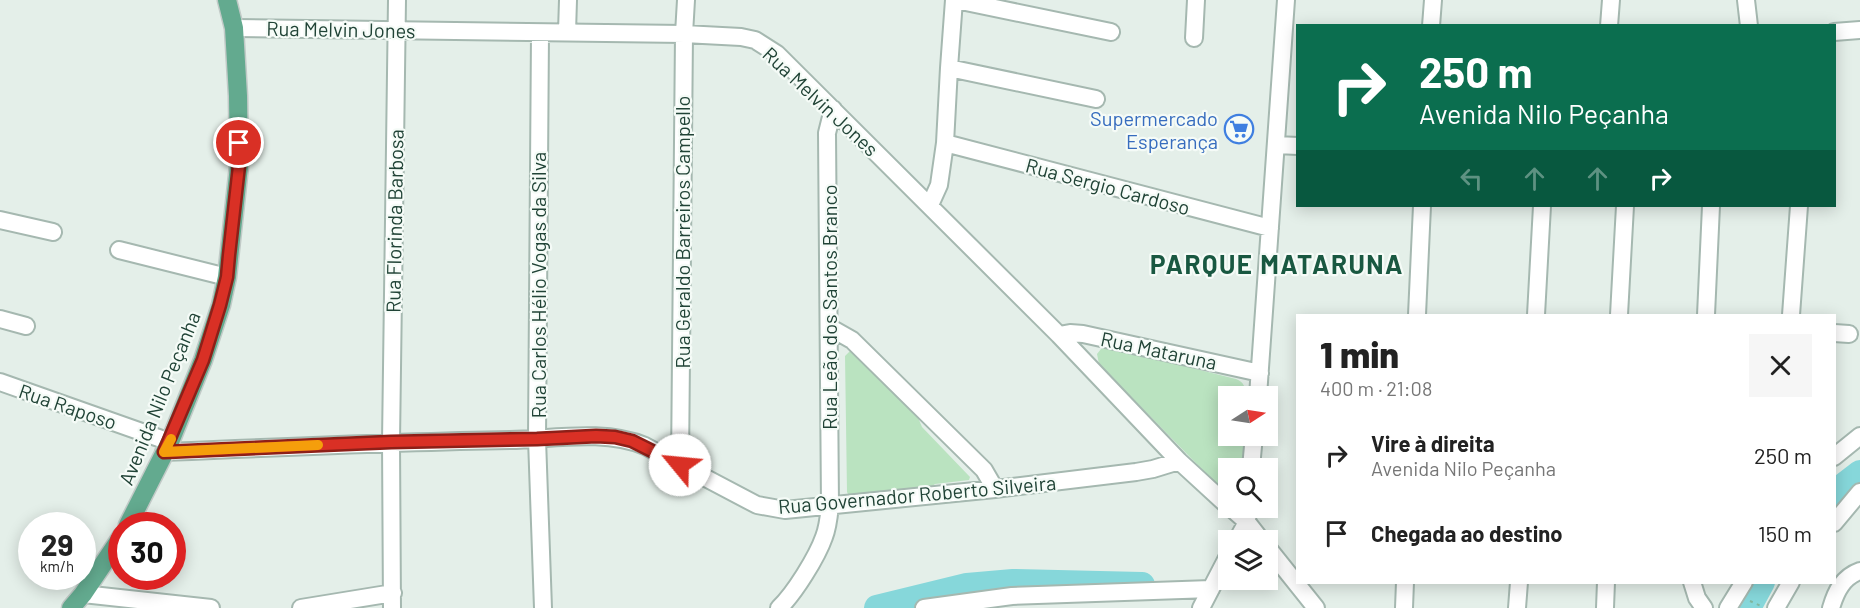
<!DOCTYPE html>
<html lang="pt">
<meta charset="utf-8">
<style>
body{margin:0;font-family:Barlow,sans-serif;background:#f6f6f6;color:#222;height:100vh;display:flex;flex-direction:column;font-size:22px;white-space:nowrap}
*{box-sizing:border-box;margin:0}
p{font-size:20px;color:#767676}
.icon{flex:none;width:33px;height:33px;fill:none;stroke:currentColor;stroke-width:2;stroke-linecap:round;stroke-linejoin:round}
.map{position:relative;flex:1;overflow:hidden}
.drawer{position:absolute;left:1296px;top:314px;width:540px;height:270px;display:flex;flex-direction:column;background:#fff;border-radius:0px;box-shadow:0 3px 15px #0003}
.drawer>*{flex:none}
.top-card{position:absolute;left:1296px;top:24px;width:540px;height:183px;border-radius:0px;box-shadow:0 3px 15px #0003;background:#0b6e4f;color:#fff;overflow:hidden}
.needle{width:39px;rotate:78deg}
.buttons{position:absolute;left:1218px;top:386px;display:grid;gap:12px}
.buttons a{display:grid;place-items:center;width:60px;height:60px;border-radius:0px;background:#fff;box-shadow:0 3px 15px #0003;font-size:30px}
.speed{position:absolute;left:18px;top:512px;display:flex;gap:12px;font-size:30px;font-weight:700;text-align:center}
.speed>*{display:grid;place-content:center;width:78px;height:78px;border-radius:50%;background:#fff;box-shadow:0 3px 15px #0003;line-height:1}
.speed small{font-size:15px;font-weight:400}
.speed .limit{border:9px solid #d22;background:#fff;color:#111}
.pin{position:absolute;display:grid;place-items:center;width:51px;height:51px;color:#fff;margin:-26px;border:3px solid #fff;border-radius:50%;box-shadow:0 2px 6px #0007}
.me{position:absolute;width:66px;margin:-33px;rotate:298deg;stroke-linejoin:round;filter:drop-shadow(0 0 4px #0008)}
.turn{display:flex;align-items:center;gap:21px;height:126px;padding:0 24px;font-size:27px}
.turn .icon{width:78px;height:78px;stroke-width:2.5}
.turn b{display:block;font-size:42px;line-height:51px}
.lanes{display:flex;align-items:center;height:57px;padding:0 24px;background:#0003;justify-content:center;gap:30px;direction:ltr}
.lanes .off{opacity:.35}
.round{display:grid;place-items:center;flex:none;width:63px;height:63px;border-radius:0px;background:#f6f6f6}
.overview{display:flex;align-items:center;justify-content:space-between;height:102px;padding:0 24px}
h1{font-size:36px;font-weight:800;line-height:45px}
ul{padding:0;list-style:none}
li{display:flex;align-items:center;gap:18px;height:78px;padding:0 24px}
li div{flex:1}
li b{display:block;font-size:22px}
li em{font-style:normal}
.map>svg:first-child{display:block}
</style>
<div class="map">
<svg width="1860" height="608" viewBox="0 0 1860 608">
<rect width="100%" height="100%" fill="#e4efe9"/>
<path fill="#bae3c0" d="M1108,347L1236,379C1244,382 1246,388 1246,396H1228V435H1244L1242,468H1228V496L1099,364L1097,354L1101,349Z
M852,349L917,415L922,427L970,477L969,480L935,484L926,491L849,496L847,492L845,356Z"/>
<g fill="none" stroke-linecap="round" stroke-linejoin="round">
<path stroke="#86d7da" stroke-width="26" d="M1834,493L1860,473
M877,608L967,586L1013,582L1142,585
M1748,608L1762,582"/>
<g stroke="#a5b8b0" stroke-width="20">
<path id="minor" d="M956,0L1111,32
M1746,0L1749,26
M1431,26L1433,0
M1609,26L1611,0
M234,28L684,34L741,37L755,40L777,54L1059,335L1179,461L1228,506
M567,32L568,0
M1834,32L1860,30
M540,33L537,439L543,608
M1194,38L1196,0
M949,68L1096,99
M945,143L1270,228
M1276,145L1298,146
M930,205L939,185L945,143L949,68L954,0
M0,220L53,232
M119,250L227,277
M1417,315L1422,206
M1536,315L1542,206
M1619,315L1625,206
M1706,315L1711,206
M1791,315L1799,206
M0,319L26,326
M829,327L852,340L984,470L995,489
M1834,333L1849,334
M1059,335L1070,333L1083,334L1260,373
M0,382L170,442
M1258,396L1286,0
M164,452C280,447 395,442 510,440C554,439 604,429 645,446L757,505L785,510L995,489L1136,472L1153,469L1179,461
M1834,457L1860,436
M680,465L684,34L686,0
M1251,468L1254,435
M1230,507L1247,522L1261,540
M1834,523L1860,492
M1237,540L1247,522L1248,507
M1268,548L1316,608
M1692,582L1697,598L1704,608
M83,594L211,608
M301,608L393,593
M392,608L391,442L397,0
M779,608C794,594 817,557 824,537C828,527 829,516 830,505L827,133L833,109
M924,608L1012,596L1211,589
M1201,608L1228,556
M1404,608L1405,582
M1517,608L1519,582
M1605,608L1606,582
M1728,608L1744,582
M1776,608L1791,582
M1831,608C1836,591 1843,577 1860,571"/>
</g>
<g stroke="#c1cac7" stroke-width="21">
<path id="major" d="M128,525L170,442L203,360L221,305L227,277L239,166L238,96L234,28L227,0
M71,608L83,594L122,536"/>
</g>
<path stroke="#80b79f" stroke-width="2" stroke-dasharray="3 4.5" stroke-linecap="butt" d="M1750,601L1761,606"/>
<use href="#minor" stroke="#fff" stroke-width="16"/>
<use href="#major" stroke="#63aa8f" stroke-width="18"/>
</g>
<g fill="none" stroke-linecap="round" stroke-linejoin="round">
<g stroke="#8d1f18" stroke-width="15">
<path id="route" d="M239,143V166L229,255L227,277L220,305L203,360L164,452L391,442L537,439L596,436L615,437L632,441L680,465"/>
</g>
<use href="#route" stroke="#d93025" stroke-width="10"/>
<path stroke="#f59e0b" stroke-width="10" d="M171,439L164,452L318,445"/>
</g>
<defs>
<g id="supermarket-ring" transform="scale(1.5)"><circle r="9.5" fill="#f5fbf7" stroke="#3f7fe0" stroke-width="1.5"/><path d="M-6-5.5h2.5l.6 2H6L4.5 2H-2.5L-4.4-4H-6ZM-1.5 3.2a1.3 1.3 0 1 0 .1 0ZM3 3.2a1.3 1.3 0 1 0 .1 0Z" fill="#3f7fe0"/></g>
</defs>
<g fill-rule="evenodd">
<use href="#supermarket-ring" x="1239" y="129"/>
</g>
<g text-anchor="middle" dominant-baseline="central" stroke-width="4.5" stroke-linejoin="round" paint-order="stroke">
<g font-size="20" fill="#204336" stroke="#f5fbf7">
<text transform="translate(341 29) rotate(1)">Rua Melvin Jones</text>
<text transform="translate(821 101) rotate(43)">Rua Melvin Jones</text>
<text transform="translate(1108 186) rotate(15)">Rua Sergio Cardoso</text>
<text transform="translate(394 221) rotate(-89)">Rua Florinda Barbosa</text>
<text transform="translate(682 232) rotate(-90)">Rua Geraldo Barreiros Campello</text>
<text transform="translate(538 285) rotate(-90)">Rua Carlos Hélio Vogas da Silva</text>
<text transform="translate(829 307) rotate(-90)">Rua Leão dos Santos Branco</text>
<text transform="translate(1159 350) rotate(12)">Rua Mataruna</text>
<text transform="translate(159 398) rotate(-68)">Avenida Nilo Peçanha</text>
<text transform="translate(68 406) rotate(19)">Rua Raposo</text>
<text transform="translate(917 494) rotate(-5)">Rua Governador Roberto Silveira</text>
</g>
<g font-size="20" fill="#366cbe" stroke="#f5fbf7" text-anchor="end">
<text x="1218" y="118">Supermercado<tspan x="1218" dy="23">Esperança</tspan></text>
</g>
<g font-size="26" font-weight="bold" letter-spacing="1.5" fill="#195841" stroke="#f5fbf7">
<text x="1277" y="263">PARQUE MATARUNA</text>
</g>
</g>
</svg>
<div class="buttons">
<a><svg class="needle" viewBox="-14 -14 28 28"><path d="M0-13l5 13h-10z" fill="#e53935"/><path d="M0 13l5-13h-10z" fill="#767676"/></svg></a>
<a><svg class="icon" aria-label="search" viewBox="0 0 24 24"><circle cx="10" cy="10" r="6"/><path d="M15 15l6 6"/></svg></a>
<a><svg class="icon" aria-label="layers" viewBox="0 0 24 24"><path d="M12 4l9 5-9 5-9-5zM3 14l9 5 9-5"/></svg></a>
</div>
<div class="speed"><div>29<small>km/h</small></div><div class="limit">30</div></div>
<div class="pin" style="left:239px;top:143px;background:#d93025"><svg class="icon" aria-label="arrive" viewBox="0 0 24 24"><path d="M6 21V4h12l-3 4 3 4H6"/></svg></div>
<svg class="me" style="left:680px;top:465px" viewBox="-20 -20 40 40"><circle r="19" fill="#fff"/><path d="M0-13L10 11 0 6-10 11z" fill="#d93025"/></svg>
<div class="top-card">
<div class="turn"><svg class="icon" aria-label="right" viewBox="0 0 24 24"><path d="M7 20v-9h11M14 6l5 5-5 5"/></svg><div><b>250 m</b>Avenida Nilo Peçanha</div></div>
<div class="lanes"><svg class="icon off" aria-label="left" viewBox="0 0 24 24"><path d="M17 20v-9H6M10 6l-5 5 5 5"/></svg><svg class="icon off" aria-label="ahead" viewBox="0 0 24 24"><path d="M12 20V5M6 11l6-6 6 6"/></svg><svg class="icon off" aria-label="ahead" viewBox="0 0 24 24"><path d="M12 20V5M6 11l6-6 6 6"/></svg><svg class="icon" aria-label="right" viewBox="0 0 24 24"><path d="M7 20v-9h11M14 6l5 5-5 5"/></svg></div>
</div>
<section class="drawer">
<div class="overview"><div><h1>1 min</h1><p>400 m · 21:08</p></div><a class="round"><svg class="icon" aria-label="close" viewBox="0 0 24 24"><path d="M6 6l12 12M18 6L6 18"/></svg></a></div>
<ul>
<li><svg class="icon" aria-label="right" viewBox="0 0 24 24"><path d="M7 20v-9h11M14 6l5 5-5 5"/></svg><div><b>Vire à direita</b><p>Avenida Nilo Peçanha</p></div><em>250 m</em></li>
<li><svg class="icon" aria-label="arrive" viewBox="0 0 24 24"><path d="M6 21V4h12l-3 4 3 4H6"/></svg><div><b>Chegada ao destino</b></div><em>150 m</em></li>
</ul>
</section>
</div>
